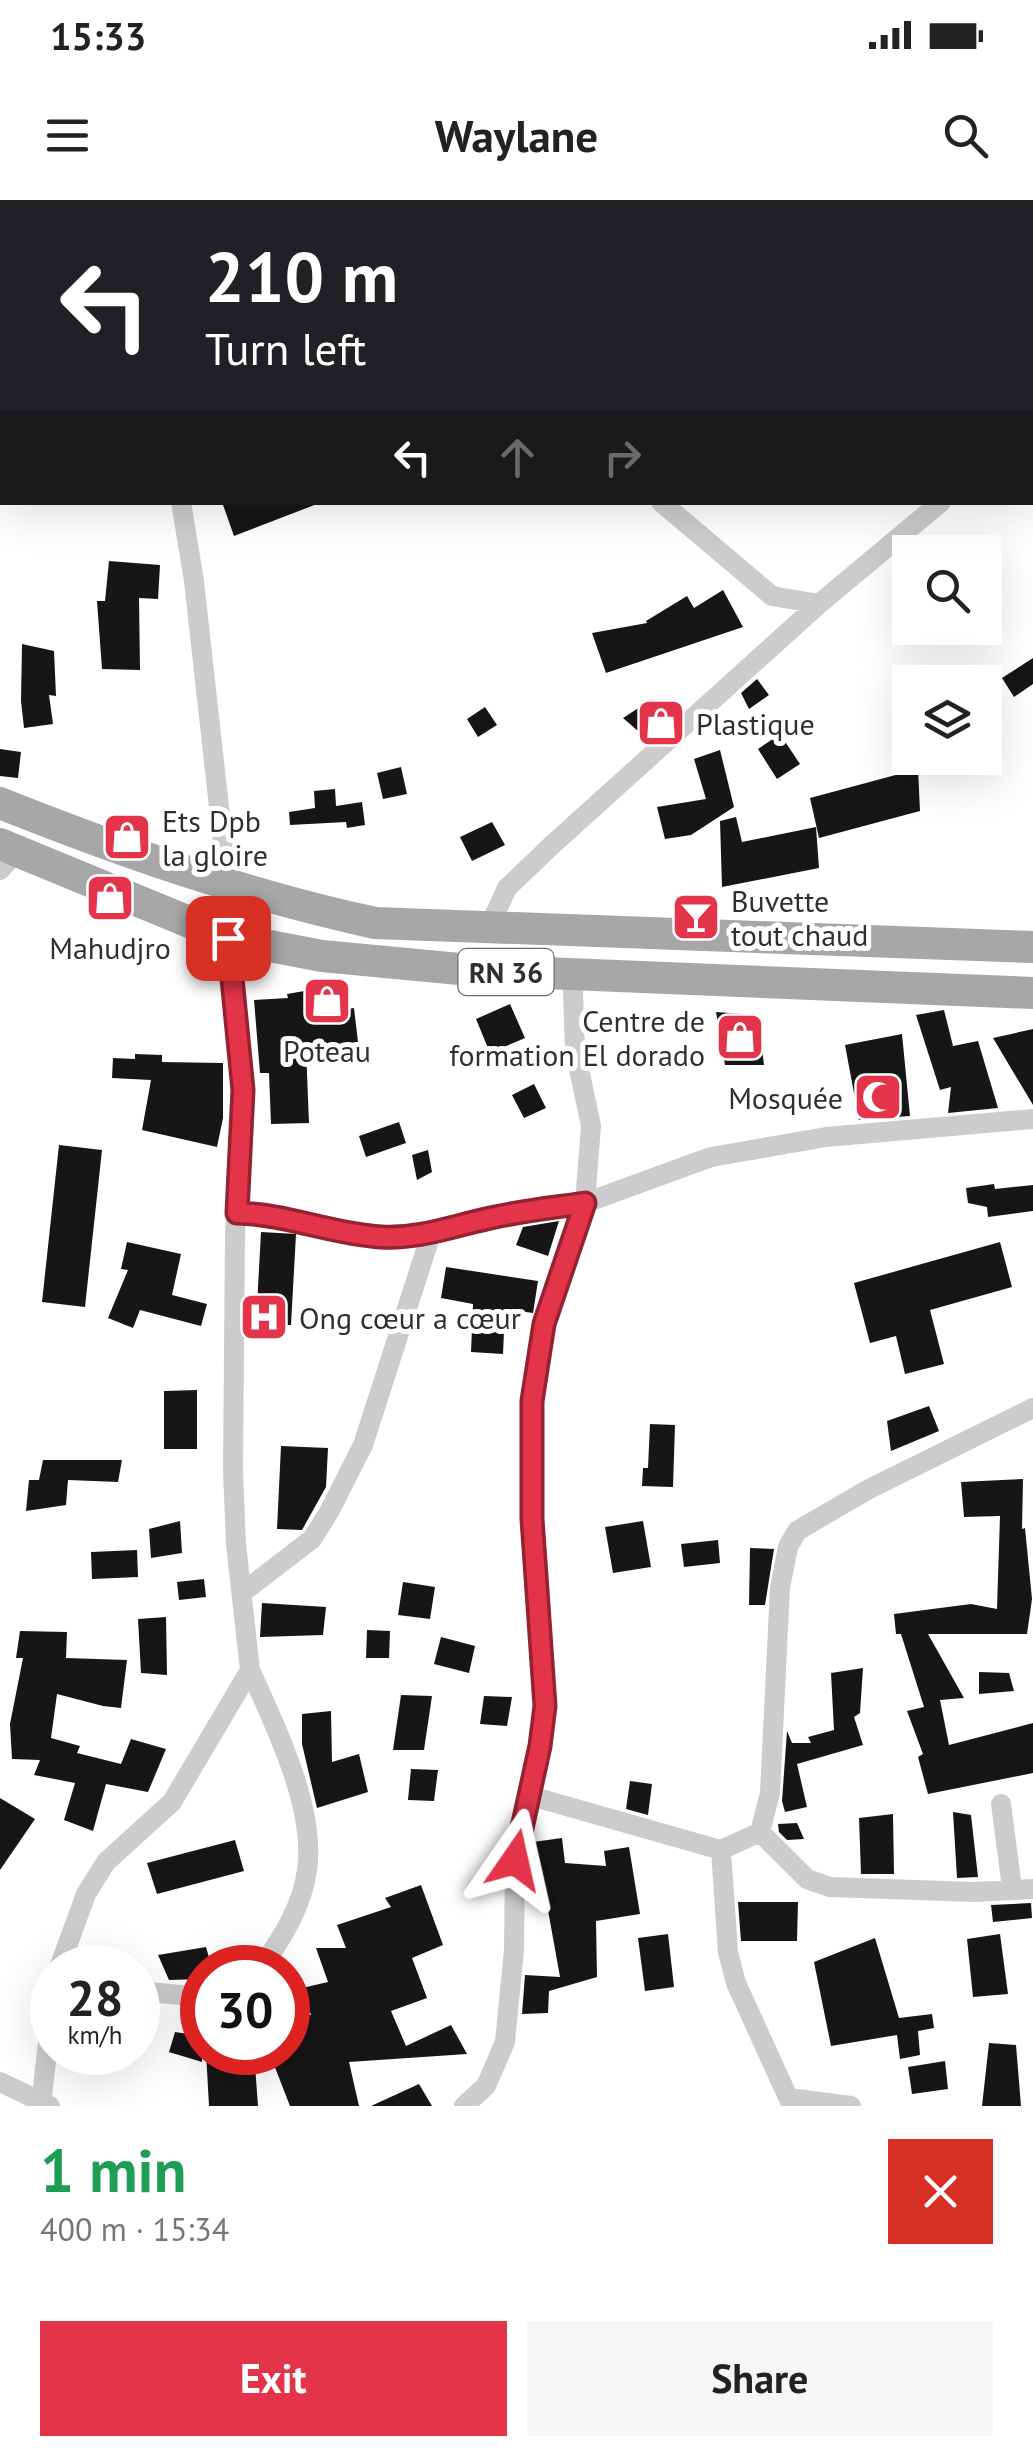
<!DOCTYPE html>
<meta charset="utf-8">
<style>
body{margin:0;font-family:"PT Sans",sans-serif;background:#f6f6f6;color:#222;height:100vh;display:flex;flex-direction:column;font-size:38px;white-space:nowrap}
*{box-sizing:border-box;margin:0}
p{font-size:32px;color:#767676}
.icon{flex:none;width:55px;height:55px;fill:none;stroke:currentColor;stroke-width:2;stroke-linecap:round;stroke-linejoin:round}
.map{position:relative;height:1906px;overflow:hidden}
.sheet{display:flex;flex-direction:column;background:#fff;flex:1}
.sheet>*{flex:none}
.guide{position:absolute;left:0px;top:0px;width:1035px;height:305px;box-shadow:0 10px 40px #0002;background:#202124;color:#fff;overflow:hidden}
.controls{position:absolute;left:892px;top:335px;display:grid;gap:20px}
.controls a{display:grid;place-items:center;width:110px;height:110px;border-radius:0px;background:#fff;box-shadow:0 10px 40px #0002;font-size:50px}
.speed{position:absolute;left:30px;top:1745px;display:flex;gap:20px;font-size:50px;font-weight:700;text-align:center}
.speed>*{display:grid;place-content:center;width:130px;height:130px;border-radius:50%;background:#fff;box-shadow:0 10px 40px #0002;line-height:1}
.speed small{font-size:25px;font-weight:400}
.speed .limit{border:15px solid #d22;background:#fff;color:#111}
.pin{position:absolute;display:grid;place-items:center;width:85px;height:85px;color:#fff;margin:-42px;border-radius:20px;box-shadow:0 5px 15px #0006}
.me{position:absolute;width:110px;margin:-55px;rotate:11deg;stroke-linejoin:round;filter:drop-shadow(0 0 8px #0008)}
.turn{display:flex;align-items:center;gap:35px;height:210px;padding:0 40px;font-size:45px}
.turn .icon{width:130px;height:130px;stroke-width:2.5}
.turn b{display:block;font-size:70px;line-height:85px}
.lanes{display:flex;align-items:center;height:95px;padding:0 40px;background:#0003;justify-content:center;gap:50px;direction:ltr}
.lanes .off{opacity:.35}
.round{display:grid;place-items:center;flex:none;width:105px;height:105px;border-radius:0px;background:#f6f6f6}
.headline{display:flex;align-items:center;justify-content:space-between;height:170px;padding:0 40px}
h1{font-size:60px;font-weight:700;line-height:75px;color:#1e9e55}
.primary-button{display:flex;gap:20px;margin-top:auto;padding:20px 40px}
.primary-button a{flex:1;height:115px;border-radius:0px;background:#e3344a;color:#fff;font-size:40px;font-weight:700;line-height:115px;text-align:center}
.primary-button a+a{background:#f6f6f6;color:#222}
.status{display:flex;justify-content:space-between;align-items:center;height:70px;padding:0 50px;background:#fff;direction:ltr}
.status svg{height:28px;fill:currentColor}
header{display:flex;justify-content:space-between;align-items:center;height:130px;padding:0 40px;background:#fff;font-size:45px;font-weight:700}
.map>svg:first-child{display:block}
</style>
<div class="status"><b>15:33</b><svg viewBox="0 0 49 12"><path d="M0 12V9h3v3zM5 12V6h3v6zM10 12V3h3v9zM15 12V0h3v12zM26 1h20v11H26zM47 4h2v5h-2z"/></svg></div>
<header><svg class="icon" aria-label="menu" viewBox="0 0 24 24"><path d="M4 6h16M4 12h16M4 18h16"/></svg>Waylane<svg class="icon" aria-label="search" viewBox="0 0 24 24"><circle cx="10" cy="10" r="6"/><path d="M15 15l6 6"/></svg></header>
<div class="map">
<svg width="1033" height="1906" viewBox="0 0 1033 1906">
<rect width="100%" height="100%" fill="#fff"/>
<path fill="#161616" d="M222,302H317V304L234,336Z
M109,361L160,365L158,399L139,398L140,470L102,469L97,401H105Z
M723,390L743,427L606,473L592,433L647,423L646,421L687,396L694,408Z
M22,444L54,451L56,496L49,495L53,524L24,528L21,501Z
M1033,458V484L1014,497L1002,478Z
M757,479L769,495L749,509L741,493Z
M653,499L669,519L646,538L623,518L640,507L642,510Z
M485,507L497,525L478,537L467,519Z
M780,534L800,564L777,579L758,549Z
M0,549L21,552L18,578L0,576Z
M720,550L734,607L691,635L665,639L657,607L706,599L694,559Z
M401,567L407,594L383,599L377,573Z
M918,569L920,611L819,638L810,598Z
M335,589L336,606L362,602L365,625L347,628L346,622L290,625L289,612L315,608L314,591Z
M736,617L742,642L816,627L819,668L722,687L720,621Z
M492,622L505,645L472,661L460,637Z
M310,790L314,814L354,808L358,842L306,849L309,923L271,924L269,873H260L254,800L288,798L287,794Z
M510,804L525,838L490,853L476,819Z
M944,810L953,846L978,841L998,908L948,913L951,887L940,890L916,815Z
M716,812L758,815L764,865H725Z
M1033,829V905L993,838Z
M902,834L910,916L859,920L845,845Z
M135,854L162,855V862L223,863V918L217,947L142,930L151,880L112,878L113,858L135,859Z
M534,884L546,908L524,918L512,895Z
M399,922L406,943L366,957L359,936Z
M59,945L102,950L85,1107L42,1102Z
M428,950L432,972L417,980L412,955Z
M994,984L995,989L1033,985V1011L988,1017L987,1007L968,1003L966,988Z
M559,1021L548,1056L516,1045L523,1027Z
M261,1032L296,1034L291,1125L256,1124Z
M127,1042L181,1054L172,1095L207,1104L201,1126L140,1110L133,1128L108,1118L128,1070L121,1069Z
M1000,1042L1012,1087L930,1110L944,1164L905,1174L896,1136L870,1143L854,1083Z
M446,1067L538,1081L533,1113L505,1109L503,1154L471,1152L473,1104L441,1098Z
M197,1190V1249H164V1191Z
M929,1206L939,1231L891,1251L887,1221Z
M650,1224L675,1225L673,1287L642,1286L643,1268H648Z
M281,1246L328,1248L326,1287L302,1330L277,1329Z
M43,1260H122L118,1282L68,1280L66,1305L26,1311L29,1280H39Z
M1023,1279L1022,1329L1025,1328L1032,1399L1027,1434H928L964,1498L940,1500L949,1545L1033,1523V1573L928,1594L918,1557L923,1554L907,1511L924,1507L901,1434H896L894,1414L971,1404L997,1409L1000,1316L964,1317L961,1282Z
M180,1321L182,1353L151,1358L149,1329Z
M643,1321L651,1367L613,1373L605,1327Z
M718,1340L720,1363L684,1367L681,1344Z
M750,1348L774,1349L765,1405H749Z
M137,1350L138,1377L92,1379L91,1352Z
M204,1379L206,1397L179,1400L177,1382Z
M403,1382L435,1387L430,1419L398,1415Z
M262,1403L326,1407L323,1435L260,1437Z
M166,1417L167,1475L141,1473L138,1419Z
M367,1430L390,1431L389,1458H366Z
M20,1431L67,1432L66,1458L127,1460L121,1508L103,1506L57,1494L51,1538L80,1546L77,1553L121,1564L131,1539L166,1549L148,1592L106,1584L93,1631L64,1620L75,1583L34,1575L40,1560L12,1559L10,1524L23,1458H16Z
M441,1437L475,1446L469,1473L434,1464Z
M863,1468L860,1513L854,1517L863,1545L797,1564L807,1607L785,1612L782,1601L787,1531L792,1543H811L808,1537L834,1530L831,1473Z
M979,1472L1009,1473L1014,1491L979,1494Z
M401,1495L432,1496L424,1550H393Z
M484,1496L512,1497L507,1526L480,1524Z
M331,1511L332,1562L359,1554L368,1592L317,1608L302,1544V1514Z
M411,1569L438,1570L434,1601L408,1600Z
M630,1581L652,1584L648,1615L626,1609Z
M0,1598L35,1619L0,1670Z
M953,1612L971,1615L978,1677L957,1678Z
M893,1614L894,1674H861L859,1618Z
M797,1623L804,1639L787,1640L779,1632L778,1624Z
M562,1638L565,1663L606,1666L604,1651L629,1647L640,1714L596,1721L597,1777L549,1791L548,1813L522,1814L525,1775L560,1777L544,1688H528L529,1668L533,1642Z
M235,1640L244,1671L157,1694L147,1663Z
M421,1685L443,1745L412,1758L427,1798L391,1811L406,1846L451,1825L467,1854L349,1862L359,1906H290L269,1852H288V1812L311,1815L302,1788L328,1782L316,1748H346L337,1725L391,1707L385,1698Z
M738,1702H798L797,1741H741Z
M1031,1703L1032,1718L993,1722L991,1705Z
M668,1734L674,1787L645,1791L638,1738Z
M1000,1734L1008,1794L973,1797L967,1739Z
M875,1738L899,1818L932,1814L934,1828L918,1831L920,1855L900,1859L897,1835L831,1846L814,1762Z
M206,1747L212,1768H202V1779L169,1780L158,1755Z
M175,1832L202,1836V1862L169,1852Z
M989,1843L1016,1845L1021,1906H982Z
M206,1852H254L258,1906H209Z
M945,1861L948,1889L912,1894L908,1867Z
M419,1884L432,1906H371Z"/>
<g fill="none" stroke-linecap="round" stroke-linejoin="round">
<path stroke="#ccc" stroke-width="20" d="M84,0L85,2
M904,0L905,2
M0,170L2,171
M1032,228H1033
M1032,257L1033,258
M181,302L194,381L225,661L224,684
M661,302L772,396L819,404
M0,670L17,651
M490,725L507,688L552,645L819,404L941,302
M237,1013H262L378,1037L431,1034L489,1018L585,1003L711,957L826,937L1033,919
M243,1392L312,1339L329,1312L363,1245L431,1034
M250,1470C275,1525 316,1608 307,1670C302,1707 282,1738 261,1768
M527,1595L721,1650L760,1632
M1001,1604L1012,1688
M760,1632L770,1593L780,1388L788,1347L797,1331L869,1289L1033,1208
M760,1632L807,1679L830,1687L974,1692L1033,1689
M721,1650L728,1752L736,1783L792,1906
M59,1768L86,1694L106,1662L172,1602L250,1470L236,1344L233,1271L235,1034L243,890L228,738
M138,1791L202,1797
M0,1882L50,1906
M789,1898L851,1906
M41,1906L52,1806
M464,1906L486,1886L505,1842L514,1750L515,1660L540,1546L545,1507L532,1319V1201L544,1124L585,1003L591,926L575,850L573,792L575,775"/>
<path stroke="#a7a7a7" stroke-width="32" d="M0,603C123,652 246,695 375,723L1033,747
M0,644L228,738L322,756L470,770L1033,793"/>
</g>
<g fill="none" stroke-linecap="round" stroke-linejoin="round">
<g stroke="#942230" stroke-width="25">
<path id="route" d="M228,738L243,890L237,1013C286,1014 332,1034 381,1037C419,1039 450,1027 486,1019C519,1011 552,1008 585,1003L544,1124L532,1201V1319L545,1506L540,1546L515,1660"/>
</g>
<use href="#route" stroke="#e3344a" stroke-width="18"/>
</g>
<defs>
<g id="shop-square" transform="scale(2.5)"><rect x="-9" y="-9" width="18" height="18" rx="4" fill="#e3344a" stroke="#fff"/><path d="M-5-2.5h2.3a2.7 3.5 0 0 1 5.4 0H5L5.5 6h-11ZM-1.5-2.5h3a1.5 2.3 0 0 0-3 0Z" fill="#fff"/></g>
<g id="bar-square" transform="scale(2.5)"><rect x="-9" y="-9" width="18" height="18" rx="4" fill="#e3344a" stroke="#fff"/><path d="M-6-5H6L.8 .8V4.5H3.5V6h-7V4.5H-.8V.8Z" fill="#fff"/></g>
<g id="mosque-square" transform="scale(2.5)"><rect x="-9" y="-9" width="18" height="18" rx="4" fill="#e3344a" stroke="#fff"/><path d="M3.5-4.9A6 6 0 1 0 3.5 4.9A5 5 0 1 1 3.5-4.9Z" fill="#fff"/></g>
<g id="hospital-square" transform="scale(2.5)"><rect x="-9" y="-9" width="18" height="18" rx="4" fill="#e3344a" stroke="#fff"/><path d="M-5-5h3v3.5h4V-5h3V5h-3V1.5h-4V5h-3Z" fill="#fff"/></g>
</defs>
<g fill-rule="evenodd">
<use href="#shop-square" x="661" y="523"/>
<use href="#shop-square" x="127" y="637"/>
<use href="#shop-square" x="110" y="698"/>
<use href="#bar-square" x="696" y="717"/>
<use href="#shop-square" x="327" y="801"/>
<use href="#shop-square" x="740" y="837"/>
<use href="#mosque-square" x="878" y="897"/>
<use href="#hospital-square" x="264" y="1117"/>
</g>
<g text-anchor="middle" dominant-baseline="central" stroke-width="10" stroke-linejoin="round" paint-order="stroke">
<rect fill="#fff" stroke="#6d6d6d" stroke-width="2.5" x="458.5" y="749" width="95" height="46" rx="8"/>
<g font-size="28" font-weight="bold" fill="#2f2f2f">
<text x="506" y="772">RN 36</text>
</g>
<g font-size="30" fill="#2f2f2f" stroke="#fff" text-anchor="start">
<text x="696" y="523">Plastique</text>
<text x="162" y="620">Ets Dpb<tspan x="162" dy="34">la gloire</tspan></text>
<text x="731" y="700">Buvette<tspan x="731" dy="34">tout chaud</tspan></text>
<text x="110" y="747" text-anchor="middle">Mahudjro</text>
<text x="705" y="820" text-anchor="end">Centre de<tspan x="705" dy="34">formation El dorado</tspan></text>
<text x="327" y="850" text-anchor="middle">Poteau</text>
<text x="843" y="897" text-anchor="end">Mosquée</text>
<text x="299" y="1117">Ong cœur a cœur</text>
</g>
</g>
</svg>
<div class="controls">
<a><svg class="icon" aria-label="search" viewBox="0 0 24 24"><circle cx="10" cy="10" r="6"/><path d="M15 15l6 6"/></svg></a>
<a><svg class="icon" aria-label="layers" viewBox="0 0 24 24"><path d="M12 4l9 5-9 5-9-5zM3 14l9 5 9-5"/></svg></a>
</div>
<div class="speed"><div>28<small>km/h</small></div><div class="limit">30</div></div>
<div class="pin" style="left:228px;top:738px;background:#d93025"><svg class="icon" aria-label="arrive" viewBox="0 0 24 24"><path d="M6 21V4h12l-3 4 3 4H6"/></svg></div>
<svg class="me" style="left:515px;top:1660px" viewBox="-20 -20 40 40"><path d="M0-17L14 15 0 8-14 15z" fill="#e3344a" stroke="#fff" stroke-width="4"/></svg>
<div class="guide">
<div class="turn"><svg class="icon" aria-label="left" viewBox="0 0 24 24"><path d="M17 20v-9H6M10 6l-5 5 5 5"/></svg><div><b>210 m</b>Turn left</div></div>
<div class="lanes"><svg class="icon" aria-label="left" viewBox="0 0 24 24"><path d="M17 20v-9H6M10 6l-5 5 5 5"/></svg><svg class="icon off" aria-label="ahead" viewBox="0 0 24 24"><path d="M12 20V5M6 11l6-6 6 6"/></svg><svg class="icon off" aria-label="right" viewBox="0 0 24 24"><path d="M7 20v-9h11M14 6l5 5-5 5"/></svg></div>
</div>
</div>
<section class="sheet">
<div class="headline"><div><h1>1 min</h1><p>400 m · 15:34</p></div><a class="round" style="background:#d93025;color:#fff"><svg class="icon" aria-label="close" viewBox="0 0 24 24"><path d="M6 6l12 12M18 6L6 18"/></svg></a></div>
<div class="primary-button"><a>Exit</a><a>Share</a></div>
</section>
